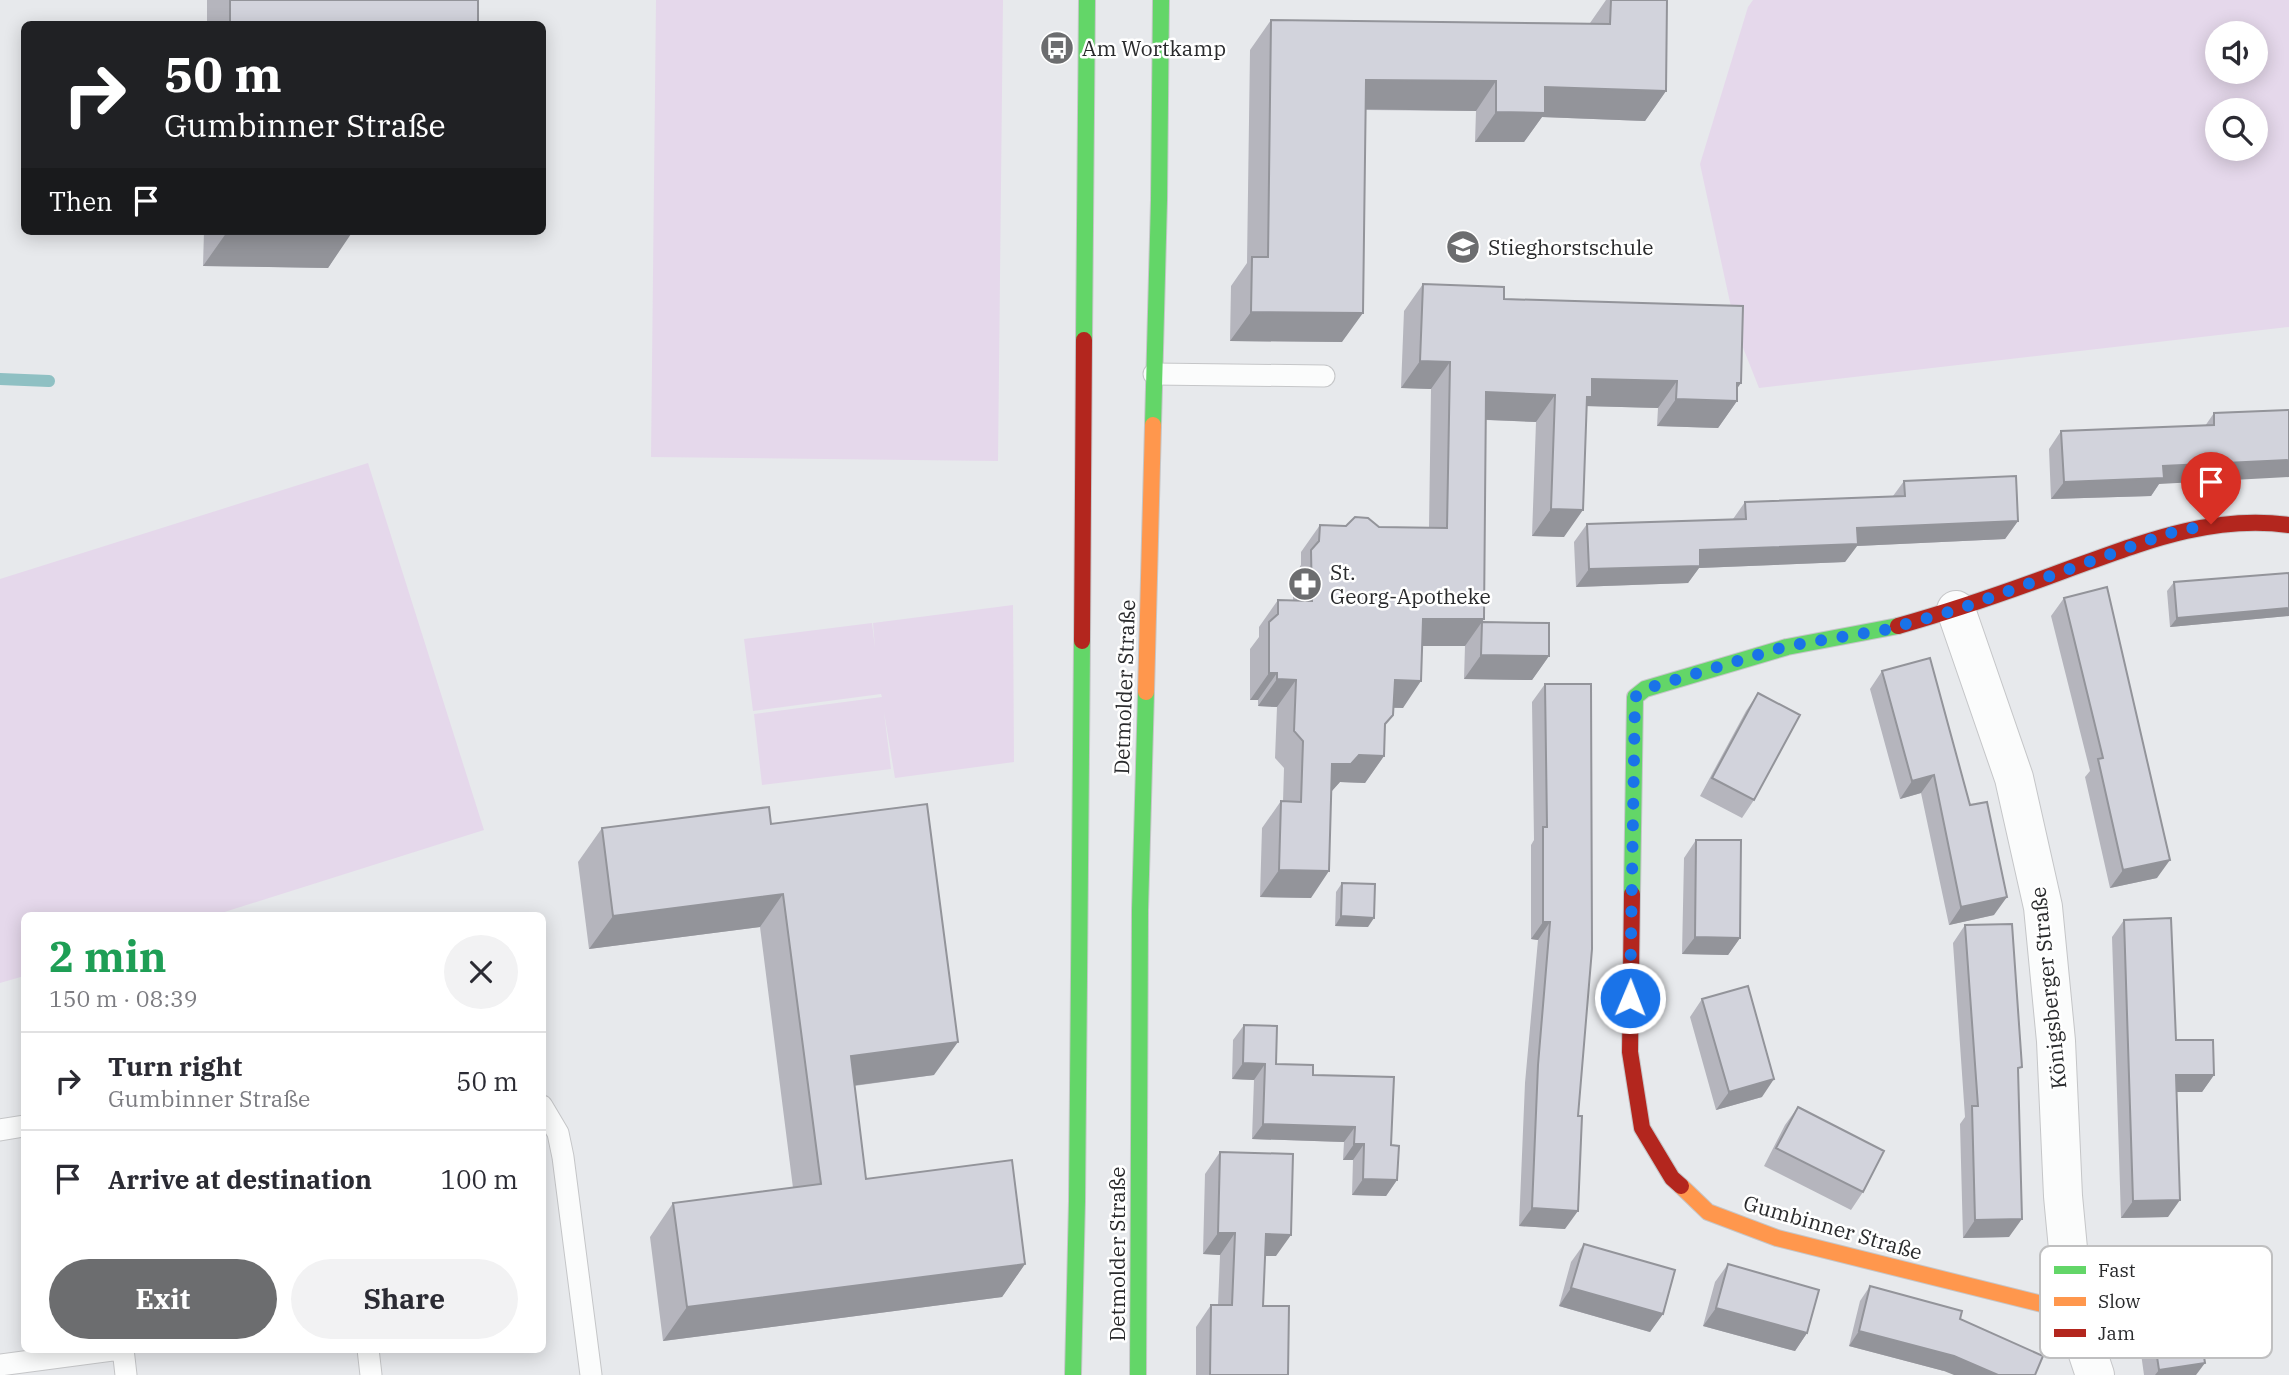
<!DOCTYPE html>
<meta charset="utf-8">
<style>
body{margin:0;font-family:"IBM Plex Serif",serif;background:#f2f2f3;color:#2b2b33;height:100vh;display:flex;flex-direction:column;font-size:26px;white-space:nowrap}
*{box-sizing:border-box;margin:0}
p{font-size:23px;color:#7c7c81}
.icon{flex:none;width:38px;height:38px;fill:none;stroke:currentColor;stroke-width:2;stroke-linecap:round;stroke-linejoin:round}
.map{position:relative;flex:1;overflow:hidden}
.drawer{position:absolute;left:21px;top:912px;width:525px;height:441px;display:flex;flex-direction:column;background:#fff;border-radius:10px;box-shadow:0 4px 18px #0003}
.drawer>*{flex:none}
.guide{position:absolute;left:21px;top:21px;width:525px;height:214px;border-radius:10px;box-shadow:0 4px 18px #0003;background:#202124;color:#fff;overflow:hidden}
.buttons{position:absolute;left:2205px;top:21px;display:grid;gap:14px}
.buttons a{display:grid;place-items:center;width:63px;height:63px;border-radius:50%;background:#fff;box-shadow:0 4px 18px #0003;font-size:35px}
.pin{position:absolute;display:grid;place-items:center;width:60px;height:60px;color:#fff;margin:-72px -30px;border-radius:50% 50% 50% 0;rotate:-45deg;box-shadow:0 0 7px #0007}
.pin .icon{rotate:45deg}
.me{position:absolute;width:77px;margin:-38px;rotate:1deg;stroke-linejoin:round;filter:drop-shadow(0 0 5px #0008)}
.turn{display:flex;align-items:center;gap:24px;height:147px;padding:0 28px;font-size:32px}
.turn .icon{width:91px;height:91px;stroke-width:2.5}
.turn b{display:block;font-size:49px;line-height:60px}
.then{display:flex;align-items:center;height:66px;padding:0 28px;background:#0003;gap:14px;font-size:26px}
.round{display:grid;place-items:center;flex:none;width:74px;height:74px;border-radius:37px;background:#f2f2f3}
.headline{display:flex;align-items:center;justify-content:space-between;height:119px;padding:0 28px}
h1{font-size:42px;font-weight:700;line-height:52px;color:#1e9e55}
.cta{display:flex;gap:14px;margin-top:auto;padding:14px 28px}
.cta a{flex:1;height:80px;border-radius:42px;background:#6c6d6f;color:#fff;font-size:28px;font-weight:700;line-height:80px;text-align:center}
.cta a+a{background:#f2f2f3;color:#2b2b33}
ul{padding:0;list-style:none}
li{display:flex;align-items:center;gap:21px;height:98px;padding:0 28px;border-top:2px solid #e1e1e2}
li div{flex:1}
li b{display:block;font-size:26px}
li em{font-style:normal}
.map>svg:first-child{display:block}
</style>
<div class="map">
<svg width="2289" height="1375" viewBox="0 0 2289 1375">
<rect width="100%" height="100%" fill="#e7e9ec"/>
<path fill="#e5d8eb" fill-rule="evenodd" d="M656,0H1003L998,461L651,457Z
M1753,0H2289V327L1759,388L1736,330L1700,164L1748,7ZM2217,33H2256V72H2217ZM2217,110H2256V149H2217Z
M368,463L484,830L215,915H24V976L0,983V579Z
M1013,605L1014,762L895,778L884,712L891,769L762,785L754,714L882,697L881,694L753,711L744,639L872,623L875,648L873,623Z"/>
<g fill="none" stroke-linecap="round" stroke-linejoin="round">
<path stroke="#8fc0c3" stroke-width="12" d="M0,379L49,381"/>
<g stroke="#c5c6c8" stroke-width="23">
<path id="lane" d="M1154,374L1324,376
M542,1106L558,1133L563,1157L591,1375
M0,1130L24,1126
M123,1349L126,1375
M368,1349L371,1375
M0,1365L120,1349"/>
</g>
<g stroke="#c5c6c8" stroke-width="40">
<path id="street" d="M1956,610L2014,778L2043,907L2056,1041L2063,1196L2074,1312L2095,1375"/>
</g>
<g stroke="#c5c6c8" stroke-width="18">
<path id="fast" d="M1084,340L1087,0
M1153,425L1159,200L1161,0
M1632,894L1635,697L1645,689L1787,647L1898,626
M1073,1375L1077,1201L1082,641
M1138,1375L1140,910L1146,692"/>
</g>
<g stroke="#c5c6c8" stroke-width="18">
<path id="slow" d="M1146,692L1153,425
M1681,1186L1708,1212L1777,1238L2074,1312"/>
</g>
<g stroke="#c5c6c8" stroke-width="18">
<path id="jam" d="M1898,626C1955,610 2010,591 2066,570C2139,544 2210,514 2289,525
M1082,641L1084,340
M1632,894L1630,1052L1642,1128L1672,1178L1681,1186"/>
</g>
<use href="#lane" stroke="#fbfcfc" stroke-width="21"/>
<use href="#street" stroke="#fbfcfc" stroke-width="38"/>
<use href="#fast" stroke="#63d668" stroke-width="16"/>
<use href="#slow" stroke="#ff974d" stroke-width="16"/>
<use href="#jam" stroke="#b3261e" stroke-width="16"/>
</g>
<path fill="#b5b5bd" d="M207,0H478V24H207Z
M1606,0H1667L1666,91L1645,121L1542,117L1524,142H1475L1476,111L1365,110L1342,342L1230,341L1231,286L1247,263L1250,50L1271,20L1590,23Z
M204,231H351L328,268L203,266Z
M1423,284L1504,299L1737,389V401L1718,428L1657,426L1658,408L1586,406L1564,537L1532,536L1536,422L1486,420L1484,619L1482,622L1549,656L1532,680L1464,679L1465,646H1422L1403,708H1393L1385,726L1384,756L1365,783L1340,782L1331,791L1311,898L1260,897L1262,828L1281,801L1283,802L1284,768L1275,758L1277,707L1258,706V700H1250V649L1259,637V627L1278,600L1293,601V577L1301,565V552L1320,525L1429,528L1431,389L1401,388L1404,311Z
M2289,410L2159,484L2151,496L2051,499L2049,449L2061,431L2205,426L2214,413Z
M1904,481L2018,521L2005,539L1857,546L1845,562L1699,568L1688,583L1576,587L1574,542L1587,524L1733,519L1745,502L1893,496Z
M2289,573V616L2170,627L2167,591L2174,582Z
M2064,598L2157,878L2110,888L2085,777L2090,771L2051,616Z
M1882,671L1970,805L1994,915L1949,925L1921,793L1900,799L1870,689Z
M1545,684L1565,1229L1519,1226L1525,1083L1538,940L1531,939V845L1534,840L1532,702Z
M1758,693L1754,800L1742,818L1700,796L1746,711Z
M771,824L934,1075L854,1086L866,1179L1025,1264L1002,1297L663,1341L650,1237L673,1203L793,1188L760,927L589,949L578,862L602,828Z
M1696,840L1740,938L1728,955L1682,954L1684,858Z
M1342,883L1368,927L1335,926L1336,892Z
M2124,920L2176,1040L2214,1075L2202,1092H2177L2168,1217L2121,1218L2112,937Z
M1965,925L2019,1073L2009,1237L1963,1238L1960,1124L1965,1117L1953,943Z
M1702,999L1762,1097L1716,1110L1690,1017Z
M1244,1025L1276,1064L1313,1075L1391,1145L1397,1180L1386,1196L1352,1195L1353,1160H1343L1344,1142L1252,1139L1254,1080L1232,1079L1233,1040Z
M1798,1107L1863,1192L1851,1210L1764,1166L1785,1125Z
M1220,1152L1276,1256H1265L1263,1306L1288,1375H1196V1327L1211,1305H1218L1220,1255L1203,1254L1205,1174Z
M1584,1244L1663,1314L1650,1332L1559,1306L1571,1262Z
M2142,1257L2196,1375H2144L2130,1275Z
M1728,1264L1807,1333L1795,1351L1703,1326L1715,1282Z
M1870,1286L1944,1371L1849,1346L1860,1301Z"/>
<path fill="#93949a" d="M1366,80L1496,81L1476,111L1345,109Z
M1545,87L1666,91L1645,121L1542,117L1524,142H1475L1496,112Z
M227,232L351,234L328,268L203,266Z
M1251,312L1363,313L1342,342L1230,341Z
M1420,361L1450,362L1431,389L1401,388Z
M1592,379L1677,381L1658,408L1585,406L1573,424Z
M1737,383H1741L1729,400L1737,401L1718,428L1657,426L1676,399Z
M1486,392L1555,395L1536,422L1467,419Z
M2289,460V477L2159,484L2151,496L2051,499L2064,482L2163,466Z
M1551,509L1583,510L1564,537L1532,536Z
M2018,521L2005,539L1857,546L1845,562L1699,568L1688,583L1576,587L1589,569L1700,550L1857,528Z
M2289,608V616L2170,627L2177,618Z
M1423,619H1484L1465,646H1404Z
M1481,655L1549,656L1532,680L1464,679Z
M1269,673H1277L1258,700H1250Z
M1277,679L1296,680L1277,707L1258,706Z
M1395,680L1421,681L1403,708L1376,707Z
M1359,755L1384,756L1365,783L1340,782L1332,791H1313L1332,764Z
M1934,775L1921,793L1900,799L1912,781Z
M2170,860L2157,878L2110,888L2123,870Z
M1279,870L1329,871L1311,898L1260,897Z
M783,894L760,927L589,949L613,916Z
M2007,897L1994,915L1949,925L1961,907Z
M1341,916L1374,918L1368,927L1335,926Z
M1543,922H1550L1538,940L1531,939Z
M1695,937L1740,938L1728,955L1682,954Z
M958,1042L934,1075L827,1089L851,1056Z
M1243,1063L1265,1064L1254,1080L1232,1079Z
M2176,1075H2214L2202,1092H2164Z
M1774,1079L1762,1097L1716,1110L1729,1092Z
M1263,1124L1355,1127L1344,1142L1252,1139Z
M1354,1144H1364L1353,1160H1343Z
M1363,1179L1397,1180L1386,1196L1352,1195Z
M2180,1200L2168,1217L2121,1218L2133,1201Z
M1532,1208L1578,1211L1565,1229L1519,1226Z
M2022,1219L2009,1237L1963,1238L1975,1220Z
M1218,1233H1235L1220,1255L1203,1254Z
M1266,1234L1291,1235L1276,1256H1251Z
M1025,1264L1002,1297L663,1341L687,1307Z
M1571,1288L1663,1314L1650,1332L1559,1306Z
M1716,1308L1807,1333L1795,1351L1703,1326Z
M1859,1331L1954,1356L1998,1375H1954L1944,1371L1849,1346Z
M2205,1363L2196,1375H2155L2159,1370Z"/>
<path fill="#d2d3dc" stroke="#93949a" stroke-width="2" d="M230,0H478V24H230Z
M1611,0H1667L1666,91L1545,87V113L1496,112V81L1366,80L1363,313L1251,312L1252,257H1268L1271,20L1610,24Z
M227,231H351V234L227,232Z
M1423,284L1504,287V299L1743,306L1741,383H1737V401L1676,399L1677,381L1592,379V397H1587L1583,510L1551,509L1555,395L1486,392L1484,619H1423L1421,681L1395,680L1393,715L1385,724L1384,756L1359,755L1351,764H1332L1329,871L1279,870L1281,801L1301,802L1303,741L1294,731L1296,680L1277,679V673H1269V622L1278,614V600L1312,601L1311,550L1319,541L1320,525L1346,526L1355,517L1368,518L1379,527L1447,528L1450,362L1420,361Z
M2289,410V460L2163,466L2164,478L2064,482L2061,431L2214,425V413Z
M2016,476L2018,521L1857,528L1858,544L1700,550V566L1589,569L1587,524L1746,519L1745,502L1905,496L1904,481Z
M2289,573V608L2177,618L2174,582Z
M2107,587L2170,860L2123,870L2098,759L2103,758L2064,598Z
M1482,622L1549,623V656L1481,655Z
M1930,658L1970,805L1987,802L2007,897L1961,907L1934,775L1912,781L1882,671Z
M1545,684H1591L1592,949L1578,1116H1582L1578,1211L1532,1208L1538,1065L1550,922H1543V827H1547Z
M1758,693L1800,715L1754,800L1712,778Z
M927,804L958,1042L851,1056L866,1179L1012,1160L1025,1264L687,1307L673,1203L821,1184L783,894L613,916L602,828L769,807L771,824Z
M1696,840H1741L1740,938L1695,937Z
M1342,883L1375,884L1374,918L1341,916Z
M2171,918L2176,1040H2213L2214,1075H2176L2180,1200L2133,1201L2124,920Z
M2012,924L2022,1067L2018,1068L2022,1219L1975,1220L1972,1106H1978L1965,925Z
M1748,986L1774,1079L1729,1092L1702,999Z
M1244,1025L1277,1026L1276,1064L1313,1065V1075L1394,1077L1391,1145L1399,1146L1397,1180L1363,1179L1364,1144H1354L1355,1127L1263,1124L1265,1064L1243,1063Z
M1798,1107L1884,1151L1863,1192L1776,1148Z
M1220,1152L1293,1154L1291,1235L1266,1234L1263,1306H1289L1288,1375H1210L1211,1305H1232L1235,1233H1218Z
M1584,1244L1675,1270L1663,1314L1571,1288Z
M2188,1250L2205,1363L2159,1370L2142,1257Z
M1728,1264L1819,1290L1807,1333L1716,1308Z
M1870,1286L1962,1311L1960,1319L2043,1356L2035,1375H1998L1954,1356L1859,1331Z"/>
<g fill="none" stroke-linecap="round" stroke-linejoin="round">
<path stroke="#1a73e8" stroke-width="12" stroke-dasharray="0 21.6" d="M1630,998L1635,697L1645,689L1787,646L1884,630L1956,610L2166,534L2211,524"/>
</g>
<defs>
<g id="bus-disc" transform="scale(1.75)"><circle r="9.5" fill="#6c6d6f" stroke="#fff"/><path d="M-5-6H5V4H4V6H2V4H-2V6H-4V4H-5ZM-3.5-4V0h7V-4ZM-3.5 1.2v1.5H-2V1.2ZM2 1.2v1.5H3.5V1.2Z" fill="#fff"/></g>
<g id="school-disc" transform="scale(1.75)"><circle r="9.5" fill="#6c6d6f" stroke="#fff"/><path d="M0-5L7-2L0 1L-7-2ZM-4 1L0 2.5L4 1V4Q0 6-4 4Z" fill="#fff"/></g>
<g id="pharmacy-disc" transform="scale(1.75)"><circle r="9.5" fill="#6c6d6f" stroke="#fff"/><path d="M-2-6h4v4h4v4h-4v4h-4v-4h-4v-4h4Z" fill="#fff"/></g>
</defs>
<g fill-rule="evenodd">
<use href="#bus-disc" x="1057" y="48"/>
<use href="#school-disc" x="1463" y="247"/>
<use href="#pharmacy-disc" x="1305" y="584"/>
</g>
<g text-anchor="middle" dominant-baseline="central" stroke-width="5" stroke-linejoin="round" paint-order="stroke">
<g font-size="21" fill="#292a2c" stroke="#fff" text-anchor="start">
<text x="1082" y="48">Am Wortkamp</text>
<text x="1488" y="247">Stieghorstschule</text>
<text x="1330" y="572">St.<tspan x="1330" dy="24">Georg-Apotheke</tspan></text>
</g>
<g font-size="21" fill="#292a2c" stroke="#fff">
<text transform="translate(1124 687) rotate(-88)">Detmolder Straße</text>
<text transform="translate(2048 988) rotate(-96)">Königsberger Straße</text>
<text transform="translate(1833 1227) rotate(16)">Gumbinner Straße</text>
<text transform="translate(1117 1254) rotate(-90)">Detmolder Straße</text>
</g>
</g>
<rect x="2040" y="1246" width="232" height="112" rx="10" fill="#fff" stroke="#bfbfc0" stroke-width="2"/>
<rect x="2054" y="1266" width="32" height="8" fill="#63d668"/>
<rect x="2054" y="1297" width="32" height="9" fill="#ff974d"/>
<rect x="2054" y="1329" width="32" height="8" fill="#b3261e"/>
<g font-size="19" fill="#292a2c">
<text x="2098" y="1277">Fast</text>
<text x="2098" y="1308">Slow</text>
<text x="2098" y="1340">Jam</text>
</g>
</svg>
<div class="buttons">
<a><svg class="icon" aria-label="sound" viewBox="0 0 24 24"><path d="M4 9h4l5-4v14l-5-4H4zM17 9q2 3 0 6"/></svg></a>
<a><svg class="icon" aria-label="search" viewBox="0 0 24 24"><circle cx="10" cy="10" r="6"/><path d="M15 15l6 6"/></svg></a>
</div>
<div class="pin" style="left:2211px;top:524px;background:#d93025"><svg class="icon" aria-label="arrive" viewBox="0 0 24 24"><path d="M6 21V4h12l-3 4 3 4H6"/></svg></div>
<svg class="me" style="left:1630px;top:998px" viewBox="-20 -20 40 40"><circle r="17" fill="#1a73e8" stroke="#fff" stroke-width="3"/><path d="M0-11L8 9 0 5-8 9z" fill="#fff"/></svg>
<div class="guide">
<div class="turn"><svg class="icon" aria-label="right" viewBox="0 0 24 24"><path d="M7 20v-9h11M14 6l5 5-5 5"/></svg><div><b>50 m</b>Gumbinner Straße</div></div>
<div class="then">Then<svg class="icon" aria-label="arrive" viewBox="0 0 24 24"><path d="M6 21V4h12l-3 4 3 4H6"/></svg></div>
</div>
<section class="drawer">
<div class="headline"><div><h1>2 min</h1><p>150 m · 08:39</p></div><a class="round"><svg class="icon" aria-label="close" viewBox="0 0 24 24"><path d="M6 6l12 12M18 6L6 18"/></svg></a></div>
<ul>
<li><svg class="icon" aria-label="right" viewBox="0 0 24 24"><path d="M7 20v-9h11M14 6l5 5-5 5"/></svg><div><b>Turn right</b><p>Gumbinner Straße</p></div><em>50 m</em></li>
<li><svg class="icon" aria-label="arrive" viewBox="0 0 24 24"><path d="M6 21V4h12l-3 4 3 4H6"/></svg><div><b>Arrive at destination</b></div><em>100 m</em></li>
</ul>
<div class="cta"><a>Exit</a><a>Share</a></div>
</section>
</div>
